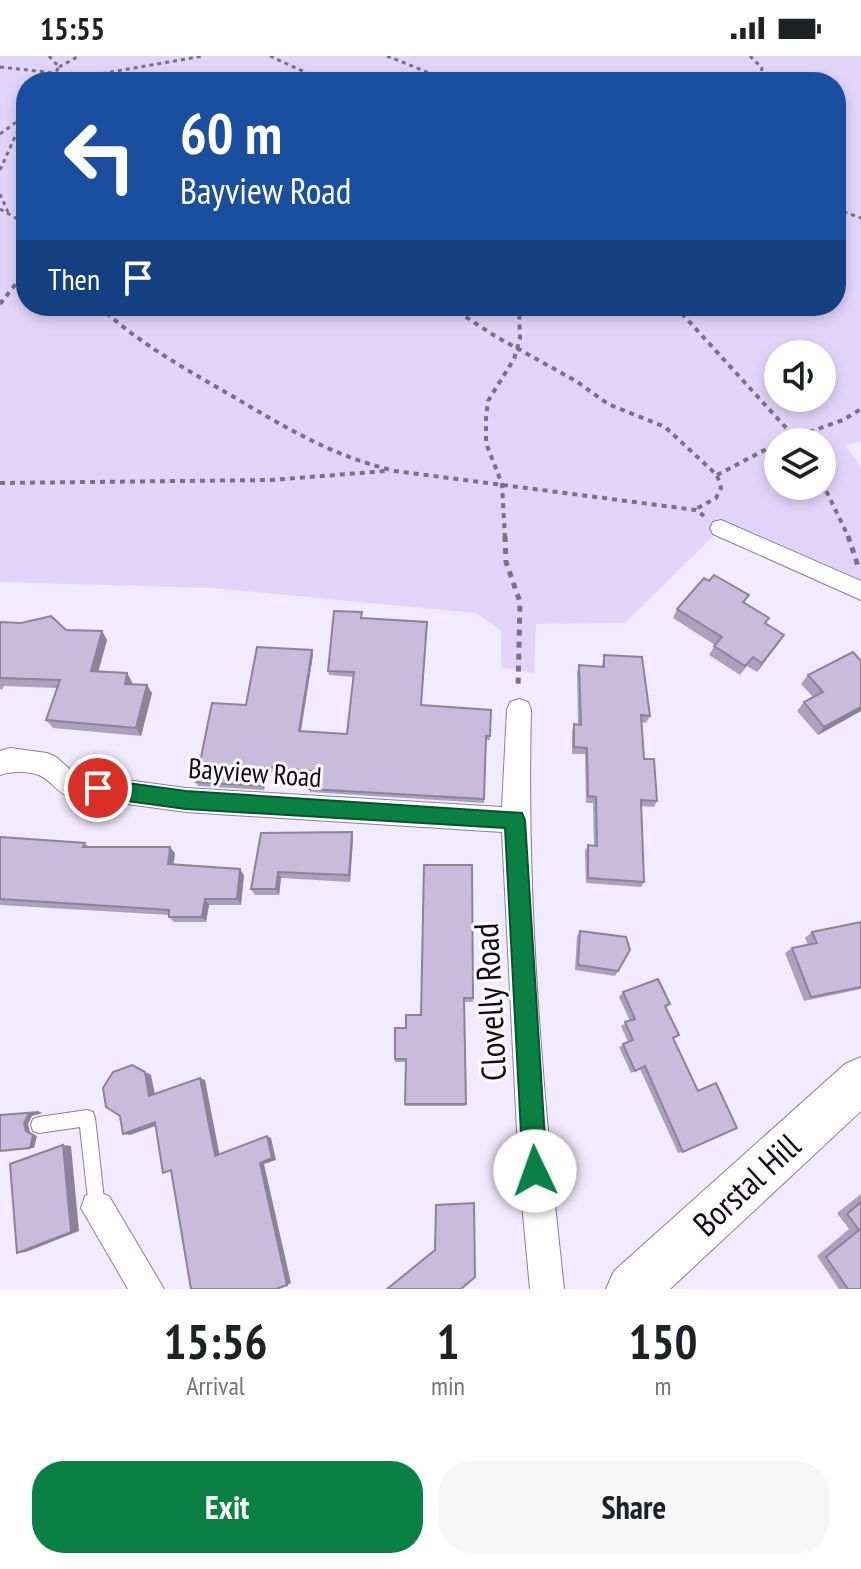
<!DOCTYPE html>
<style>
body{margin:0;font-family:"PT Sans Narrow",sans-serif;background:#f6f6f6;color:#202124;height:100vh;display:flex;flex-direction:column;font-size:30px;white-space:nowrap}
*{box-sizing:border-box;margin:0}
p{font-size:26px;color:#757577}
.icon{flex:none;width:44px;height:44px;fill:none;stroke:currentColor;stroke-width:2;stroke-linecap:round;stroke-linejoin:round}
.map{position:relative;height:1233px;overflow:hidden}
.side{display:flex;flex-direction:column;background:#fff;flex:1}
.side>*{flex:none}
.top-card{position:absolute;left:16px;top:16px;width:830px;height:244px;border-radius:32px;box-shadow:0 4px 12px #0003;background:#1a4fa0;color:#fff;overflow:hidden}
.controls{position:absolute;left:764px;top:284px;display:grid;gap:16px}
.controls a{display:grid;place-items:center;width:72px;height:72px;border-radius:50%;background:#fff;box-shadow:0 4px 12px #0003;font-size:40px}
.pin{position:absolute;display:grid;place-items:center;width:68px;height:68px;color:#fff;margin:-34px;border:4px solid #fff;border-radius:50%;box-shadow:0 2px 8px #0007}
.me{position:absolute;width:88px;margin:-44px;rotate:357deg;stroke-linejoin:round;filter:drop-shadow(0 0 6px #0008)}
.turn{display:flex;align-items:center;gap:28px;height:168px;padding:0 32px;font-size:36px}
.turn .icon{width:104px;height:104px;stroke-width:2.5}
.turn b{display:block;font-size:56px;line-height:68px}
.then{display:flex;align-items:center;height:76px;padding:0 32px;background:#0003;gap:16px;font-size:30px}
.eta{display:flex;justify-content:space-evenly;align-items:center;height:136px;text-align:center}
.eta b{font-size:48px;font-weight:700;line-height:56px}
.action{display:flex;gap:16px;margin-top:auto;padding:16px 32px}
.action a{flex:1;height:92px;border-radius:32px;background:#0b8043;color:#fff;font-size:32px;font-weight:700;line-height:92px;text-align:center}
.action a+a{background:#f6f6f6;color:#202124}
.status{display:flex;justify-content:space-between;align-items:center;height:56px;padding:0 40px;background:#fff;direction:ltr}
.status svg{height:22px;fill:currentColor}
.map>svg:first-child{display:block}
</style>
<div class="status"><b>15:55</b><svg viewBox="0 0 49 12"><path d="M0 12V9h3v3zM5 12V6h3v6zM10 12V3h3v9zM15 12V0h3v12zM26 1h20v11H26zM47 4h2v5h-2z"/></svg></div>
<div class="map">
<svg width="861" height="1233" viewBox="0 0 861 1233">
<rect width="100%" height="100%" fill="#f2eafe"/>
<path fill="#e2d4f8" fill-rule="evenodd" d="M0,0H861V385L845,389L861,411V529L721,472L625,567L536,568L534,617L501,611V575L476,557L212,532L0,526ZM26,26H836V250H26ZM778,298H822V342H778ZM778,386H822V430H778Z"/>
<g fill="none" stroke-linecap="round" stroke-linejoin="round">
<g stroke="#8a7d9c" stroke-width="2">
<path id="lane" d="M87,1054L93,1056L95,1062L105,1152L103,1158L97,1160L91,1158L89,1152L80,1071L39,1077L33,1075L31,1069L33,1063L39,1061Z"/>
</g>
<g stroke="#8a7d9c" stroke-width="2">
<path id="street" d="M721,464L861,525V544L713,478L710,472L713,466Z
M519,643L528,646L531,654C526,847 543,1041 564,1233H530L519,1115L502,776L186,756L68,740C57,736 51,725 41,720C30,715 11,715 0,719V695L10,692L47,697L56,701L74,717L186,732L502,751L507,654L510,646Z
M97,1136L109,1140L164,1233H128L81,1152L85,1140Z"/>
</g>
<g stroke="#8a7d9c" stroke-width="2">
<path id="secondary" d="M861,1001V1055L670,1233H606L614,1215L845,1008Z"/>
</g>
<path stroke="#787281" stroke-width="3" stroke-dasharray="4 4" stroke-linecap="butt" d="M49,0L59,11L55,17
M270,0L326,26
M387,0L452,26
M750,0L762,12L759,26
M0,11L55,17L71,23L203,0
M59,11L79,0
M0,78L22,62
M0,114L24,61
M0,138L8,156
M0,153L26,168
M836,153L861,162"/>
<path stroke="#787281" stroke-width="4" stroke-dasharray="5 5" stroke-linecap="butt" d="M0,248L26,215
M99,250C137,286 182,311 227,337C285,371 329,399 395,415L696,454L704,460
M449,250L495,280L576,325L608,348L665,371L717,419L721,432L716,442L696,453
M675,250L799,386
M781,386L843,364L861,353
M717,419L778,387
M822,426L849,482
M0,427L271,424L386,415
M505,482L502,428L486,387V362L488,345L514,303L520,283L519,250"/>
<path stroke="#787281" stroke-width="5" stroke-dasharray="6 6" stroke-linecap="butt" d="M505,480L506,506L520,546L518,633
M848,480L858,510"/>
<use href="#lane" fill="#fff" fill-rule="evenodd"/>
<use href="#street" fill="#fff" fill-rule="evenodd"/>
<use href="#secondary" fill="#fff" fill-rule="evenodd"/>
</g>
<path fill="#aca1bd" d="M745,547L766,567L778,588L757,616L747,610L740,619L709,599L715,589L673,562L677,553Z
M362,562L421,649L491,654L490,684H486L484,747L310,736L309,733L311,718L267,715L264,734L198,730L196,726L246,649L312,594L313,599L301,675L347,678L354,621L329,619L328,615Z
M0,566L66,574L102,575L107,584L98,616L127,617L132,626V628L152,637L141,680L53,672L46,664L57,632L4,630L2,634L0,633Z
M604,599L650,660L646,667L642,666L644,703L657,745L654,751L641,750L644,826L641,831L586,827L585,795L588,789L594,790L593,747H586L585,698H572V675L574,668L578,669L577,617L579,609L602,610Z
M808,619L861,655L818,679L797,655L804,646L813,641L801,628Z
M261,777L353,783L350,826L281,822L279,839H255L251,833Z
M0,781L85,787L89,791L175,797L173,809L244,819L241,849H209L206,866H174L169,861V859L0,849Z
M424,809L473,942V946H464L465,1050H405L406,1006H395V1003L406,972L421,959Z
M861,866V933L804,945L785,897L792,892L808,889L805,882L812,876Z
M580,875L618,915L615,920L575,914L577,880Z
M623,936L670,948L666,952L673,983L683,1096L678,1097L640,1013L631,1017L619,991L628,986L621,970L630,965L619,941Z
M861,1138V1233H839L817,1200L849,1173L837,1157Z"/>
<path fill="#8c839a" d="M102,575L107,584L96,624L91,615Z
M784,579L778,588L757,616L762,607Z
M312,594L313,599L300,679L299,675Z
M127,617L132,626L130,636L125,628Z
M147,629L152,637L141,680L136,672Z
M861,651V655L818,679L824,671Z
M265,711L267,715L264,734L262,730Z
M352,776L353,783L350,826L349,819Z
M170,791L175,797L173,815L168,808Z
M240,813L244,819L241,849L237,843Z
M278,816L281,822L279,839L276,833Z
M205,843L209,849L206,866L202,861Z
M132,1009L151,1019L156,1043L149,1040Z
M200,1022L205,1024L220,1101L215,1100Z
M39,1056L43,1057L32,1060L28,1068L30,1076L37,1080L34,1092H30L24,1067L28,1059Z
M155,1066L161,1068L130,1079L123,1078Z
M267,1080L271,1082L276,1104L264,1108L291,1227L287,1229L260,1107Z
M63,1089L71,1090L79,1175L26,1196L17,1197Z"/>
<path fill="#c8bbdc" stroke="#8c839a" stroke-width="2" d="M714,519L749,539L743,546L769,562L765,567L784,579L762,607L753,601L745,610L714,590L722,581L677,553L704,522L709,525Z
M334,555L362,556L361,562L427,566L421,649L491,654L490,680H486L484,743L309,733L312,715L265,711L262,730L196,726L212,647L246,649L257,591L312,594L299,675L347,678L354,616L328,615Z
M51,560L66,574L102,575L91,615L127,617L125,628L147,629L136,672L46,664L60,624L0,622V566L21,567Z
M853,596L861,605V651L824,671L804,646L823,636L808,619Z
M604,599L642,601L650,660L641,659L644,703H654L657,745L641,744L644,826L588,822V789L597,790L596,741L588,740L587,692L574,691V668L581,669L579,609L604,611Z
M352,776L349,819L278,816L276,833H251L261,777Z
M0,781L85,787L83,791H170L168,808L240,813L237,843H205L202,861H169V854L0,843Z
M424,809H472L473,942H464L466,1048H405L406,1003H395V972H406V959H421Z
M861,866V931L811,941L792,892L817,887L812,876Z
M580,875L626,881L630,894L618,915L578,909Z
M658,923L670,948L665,950L679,979L673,982L698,1035L716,1027L737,1072L683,1096L645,1010L635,1015L623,988L633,984L625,966L635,963L623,936Z
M132,1009L145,1016L149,1040L200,1022L215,1100L267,1080L272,1102L260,1107L287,1229L276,1233H191L171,1114L163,1117L155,1066L123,1078L120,1060L106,1051L103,1032L113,1016Z
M39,1056L28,1059L24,1067L26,1075L33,1079L30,1092L0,1095V1059Z
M63,1089L71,1176L17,1197L10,1108Z
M861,1146V1233H848L826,1201L859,1174L847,1158Z
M474,1147L475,1221L461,1233H387L435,1194L436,1149Z"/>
<path fill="#0b8043" stroke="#07532c" stroke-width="2" d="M98,723L186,735L522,757L525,764L547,1115L544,1123L535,1127L526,1123L523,1115L505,772L186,753L98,741L91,738L88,732L91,726Z"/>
<g text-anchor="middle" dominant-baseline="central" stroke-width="6" stroke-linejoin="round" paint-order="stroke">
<g font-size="28" fill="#0f0a15" stroke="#fbfbfb">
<text transform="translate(255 716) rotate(4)">Bayview Road</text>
</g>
<g font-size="34" fill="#0f0a15" stroke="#fbfbfb">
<text transform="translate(489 946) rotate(-93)">Clovelly Road</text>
<text transform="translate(746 1128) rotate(-43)">Borstal Hill</text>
</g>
</g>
</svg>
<div class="controls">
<a><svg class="icon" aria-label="sound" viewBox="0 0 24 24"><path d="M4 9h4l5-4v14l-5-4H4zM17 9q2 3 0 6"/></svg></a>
<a><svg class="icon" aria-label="layers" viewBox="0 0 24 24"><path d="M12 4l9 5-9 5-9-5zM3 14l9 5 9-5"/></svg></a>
</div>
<div class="pin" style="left:98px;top:732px;background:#d93025"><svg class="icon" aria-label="arrive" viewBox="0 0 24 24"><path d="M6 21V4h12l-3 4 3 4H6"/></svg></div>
<svg class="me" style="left:535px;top:1115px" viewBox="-20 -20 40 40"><circle r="19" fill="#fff"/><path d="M0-13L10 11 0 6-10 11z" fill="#0b8043"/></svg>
<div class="top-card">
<div class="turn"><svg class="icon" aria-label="left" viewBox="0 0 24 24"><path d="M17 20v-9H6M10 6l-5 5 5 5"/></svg><div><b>60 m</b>Bayview Road</div></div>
<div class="then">Then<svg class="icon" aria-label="arrive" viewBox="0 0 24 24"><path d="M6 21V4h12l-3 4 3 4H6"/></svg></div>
</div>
</div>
<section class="side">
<div class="eta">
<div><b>15:56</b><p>Arrival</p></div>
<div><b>1</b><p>min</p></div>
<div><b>150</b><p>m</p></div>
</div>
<div class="action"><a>Exit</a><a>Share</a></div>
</section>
